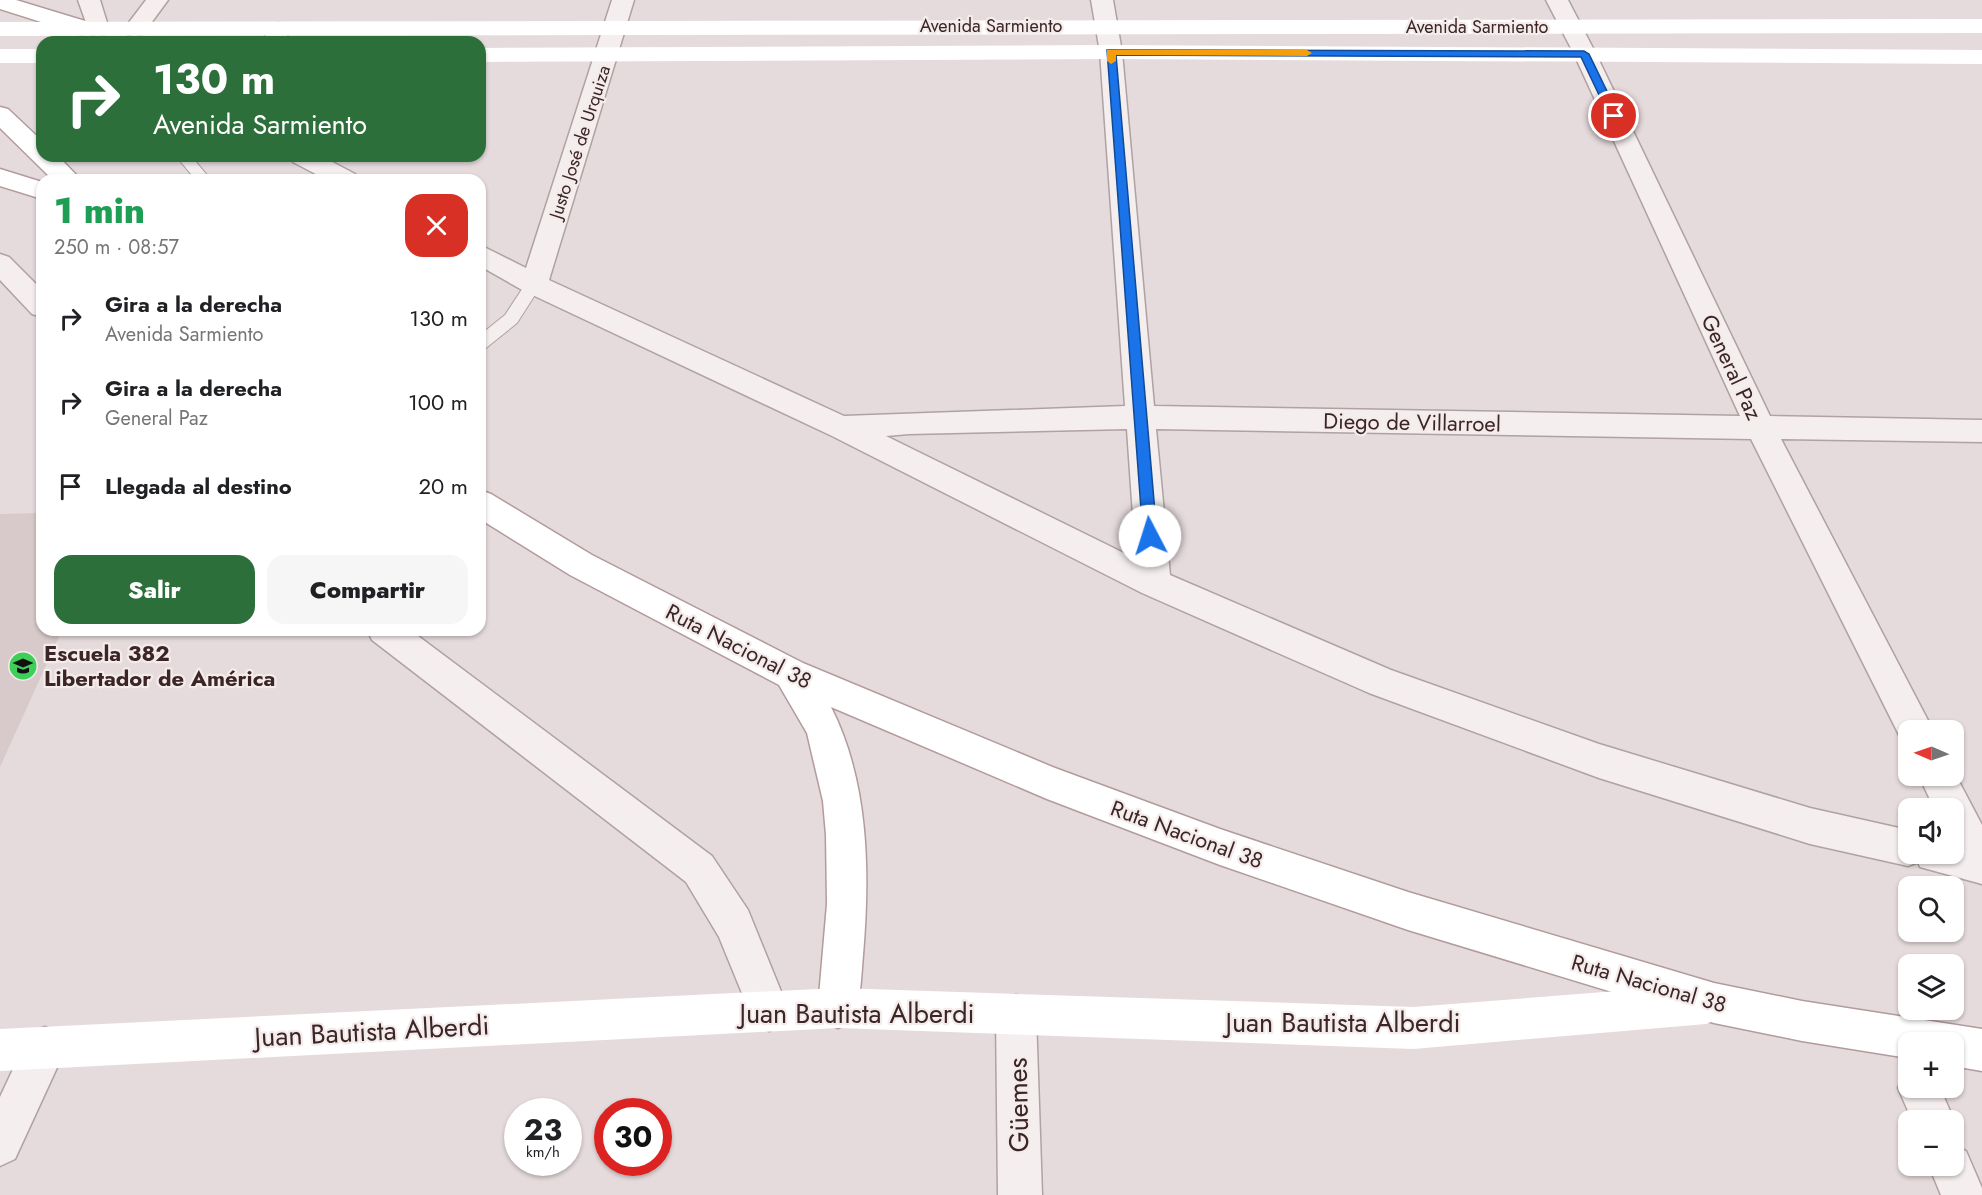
<!DOCTYPE html>
<html lang="es">
<meta charset="utf-8">
<style>
body{margin:0;font-family:Jost,sans-serif;background:#f6f6f6;color:#202124;height:100vh;display:flex;flex-direction:column;font-size:22px;white-space:nowrap}
*{box-sizing:border-box;margin:0}
p{font-size:20px;color:#757577}
.icon{flex:none;width:33px;height:33px;fill:none;stroke:currentColor;stroke-width:2;stroke-linecap:round;stroke-linejoin:round}
.map{position:relative;flex:1;overflow:hidden}
.sheet{position:absolute;left:36px;top:174px;width:450px;height:462px;display:flex;flex-direction:column;background:#fff;border-radius:18px;box-shadow:0 2px 4px #0004}
.sheet>*{flex:none}
.guide{position:absolute;left:36px;top:36px;width:450px;height:126px;border-radius:18px;box-shadow:0 2px 4px #0004;background:#2d6f3b;color:#fff;overflow:hidden}
.needle{width:39px;rotate:272deg}
.fabs{position:absolute;left:1898px;top:720px;display:grid;gap:12px}
.fabs a{display:grid;place-items:center;width:66px;height:66px;border-radius:12px;background:#fff;box-shadow:0 2px 4px #0004;font-size:30px}
.speed{position:absolute;left:504px;top:1098px;display:flex;gap:12px;font-size:30px;font-weight:700;text-align:center}
.speed>*{display:grid;place-content:center;width:78px;height:78px;border-radius:50%;background:#fff;box-shadow:0 2px 4px #0004;line-height:1}
.speed small{font-size:15px;font-weight:400}
.speed .limit{border:9px solid #d22;background:#fff;color:#111}
.pin{position:absolute;display:grid;place-items:center;width:51px;height:51px;color:#fff;margin:-26px;border:3px solid #fff;border-radius:50%;box-shadow:0 2px 6px #0007}
.me{position:absolute;width:66px;margin:-33px;rotate:355deg;stroke-linejoin:round;filter:drop-shadow(0 0 4px #0008)}
.turn{display:flex;align-items:center;gap:21px;height:126px;padding:0 18px;font-size:27px}
.turn .icon{width:78px;height:78px;stroke-width:2.5}
.turn b{display:block;font-size:42px;line-height:51px}
.round{display:grid;place-items:center;flex:none;width:63px;height:63px;border-radius:18px;background:#f6f6f6}
.overview{display:flex;align-items:center;justify-content:space-between;height:102px;padding:0 18px}
h1{font-size:36px;font-weight:800;line-height:45px;color:#1e9e55}
.cta{display:flex;gap:12px;margin-top:auto;padding:12px 18px}
.cta a{flex:1;height:69px;border-radius:18px;background:#2d6f3b;color:#fff;font-size:24px;font-weight:800;line-height:69px;text-align:center}
.cta a+a{background:#f6f6f6;color:#202124}
ul{padding:0;list-style:none}
li{display:flex;align-items:center;gap:18px;height:84px;padding:0 18px}
li div{flex:1}
li b{display:block;font-size:22px}
li em{font-style:normal}
.map>svg:first-child{display:block}
</style>
<div class="map">
<svg width="1982" height="1195" viewBox="0 0 1982 1195">
<rect width="100%" height="100%" fill="#e6dbdc"/>
<path fill="#d8c9ca" d="M42,513V630H62L0,767V514Z"/>
<g fill="none" stroke-linecap="round" stroke-linejoin="round">
<g stroke="#b0a1a2" stroke-width="2">
<path id="service" d="M176,156H191L211,180H196Z
M534,278L540,280L542,284L517,323L486,348L480,350V335L505,315L528,280Z"/>
</g>
<g stroke="#b0a1a2" stroke-width="3">
<path id="minor" d="M78,0H100L109,29L106,34L98,36L90,34Z
M146,0H168L143,34L135,36L127,34L124,29Z
M612,0H634L549,280L844,416L1125,406L1100,52L1091,0H1113L1122,52L1154,406L1740,416L1574,54L1546,0H1568L1596,54L1770,416L1982,420V442L1781,439L1933,730H1908V744L1902,741L1751,439L1156,429L1170,575L1391,670L1599,744L1810,808L1908,830V854H1953V808H1934L1919,776H1953V770L1982,825V884L1920,867L1918,862L1908,866L1810,844L1599,778L1369,693L1142,593L832,436L524,291L480,266V245L526,268ZM1127,429L1136,559L886,436L909,434Z
M278,23L286,25L289,30L285,42H263L270,25Z
M290,156H321L355,174L359,180H327L293,162Z
M0,254L9,257L42,290V317L32,314L0,280Z
M367,630H410L712,856L748,910L789,1011L783,1025L769,1031L755,1025L719,937L686,882L372,640Z
M1016,995L1030,1001L1036,1015L1042,1195H998L996,1015L1002,1001Z
M45,1027L60,1033L66,1048L15,1159L0,1166V1097L30,1033Z
M1908,1071V1088H1940L1954,1120L1953,1123V1120H1912L1898,1088L1904,1073Z
M1953,1145L1966,1151L1982,1188V1195H1941L1929,1166H1953Z"/>
</g>
<g stroke="#b29b9c" stroke-width="3">
<path id="primary" d="M0,0H16L95,24L98,29L95,34L87,36L79,34L0,9Z
M0,107L8,109L42,141V156H58L81,180H53L0,128Z
M0,169L42,182V199L0,186Z
M480,490L491,494L592,555L803,663L1055,768L1220,829L1408,892L1714,983L1802,1001L1982,1029V1071L1953,1066V1042H1908V1058L1802,1041L1714,1023L1408,930L1220,865L1047,799L831,707C869,782 870,873 863,955C861,978 861,1001 852,1022L838,1028L824,1022L818,1008L827,904L826,835L823,801L807,733L779,685L570,575L480,519Z"/>
</g>
<use href="#service" fill="#f4eeee" fill-rule="evenodd"/>
<use href="#minor" fill="#f4eeee" fill-rule="evenodd"/>
<path fill="#fff" fill-rule="evenodd" d="M1982,19V33L0,36V22Z
M1111,45L1982,50V64L1111,59L480,62V48Z
M0,49H42V63H0Z
M1706,984L1720,990L1726,1004L1720,1018L1706,1024L1413,1049L838,1028L0,1071V1029L838,988L1413,1007Z"/>
<use href="#primary" fill="#fff" fill-rule="evenodd"/>
</g>
<path fill="#1a73e8" stroke="#114b97" stroke-width="1.5" d="M1107,50L1584,51L1589,54L1619,116L1614,119L1609,116L1581,57L1116,55L1157,536L1150,541L1143,536Z"/>
<path fill="#f59e0b" d="M1107,50H1307L1312,53L1307,56L1116,55V61L1111,64L1107,61Z"/>
<defs>
<g id="school-disc" transform="scale(1.5)"><circle r="9.5" fill="#3dcf58" stroke="#f4ebeb"/><path d="M0-5L7-2L0 1L-7-2ZM-4 1L0 2.5L4 1V4Q0 6-4 4Z" fill="#111"/></g>
</defs>
<g fill-rule="evenodd">
<use href="#school-disc" x="23" y="666"/>
</g>
<g text-anchor="middle" dominant-baseline="central" stroke-width="4.5" stroke-linejoin="round" paint-order="stroke">
<g font-size="18" fill="#3c2526" stroke="#f4ebeb">
<text x="991" y="26">Avenida Sarmiento</text>
<text x="1477" y="27">Avenida Sarmiento</text>
<text transform="translate(580 142) rotate(-72)">Justo José de Urquiza</text>
</g>
<g font-size="22" fill="#3c2526" stroke="#f4ebeb">
<text transform="translate(1732 367) rotate(65)">General Paz</text>
<text transform="translate(1412 422) rotate(1)">Diego de Villarroel</text>
<text transform="translate(739 646) rotate(27)">Ruta Nacional 38</text>
<text transform="translate(1187 834) rotate(20)">Ruta Nacional 38</text>
<text transform="translate(1649 983) rotate(16)">Ruta Nacional 38</text>
</g>
<g font-size="22" font-weight="bold" fill="#3c2526" stroke="#f4ebeb" text-anchor="start">
<text x="44" y="653">Escuela 382<tspan x="44" dy="25">Libertador de América</tspan></text>
</g>
<g font-size="27" fill="#3c2526" stroke="#f4ebeb">
<text x="857" y="1013">Juan Bautista Alberdi</text>
<text x="1343" y="1022">Juan Bautista Alberdi</text>
<text transform="translate(372 1031) rotate(-3)">Juan Bautista Alberdi</text>
<text transform="translate(1018 1105) rotate(-91)">Güemes</text>
</g>
</g>
</svg>
<div class="fabs">
<a><svg class="needle" viewBox="-14 -14 28 28"><path d="M0-13l5 13h-10z" fill="#e53935"/><path d="M0 13l5-13h-10z" fill="#757577"/></svg></a>
<a><svg class="icon" aria-label="sound" viewBox="0 0 24 24"><path d="M4 9h4l5-4v14l-5-4H4zM17 9q2 3 0 6"/></svg></a>
<a><svg class="icon" aria-label="search" viewBox="0 0 24 24"><circle cx="10" cy="10" r="6"/><path d="M15 15l6 6"/></svg></a>
<a><svg class="icon" aria-label="layers" viewBox="0 0 24 24"><path d="M12 4l9 5-9 5-9-5zM3 14l9 5 9-5"/></svg></a>
<a>+</a>
<a>−</a>
</div>
<div class="speed"><div>23<small>km/h</small></div><div class="limit">30</div></div>
<div class="pin" style="left:1614px;top:116px;background:#d93025"><svg class="icon" aria-label="arrive" viewBox="0 0 24 24"><path d="M6 21V4h12l-3 4 3 4H6"/></svg></div>
<svg class="me" style="left:1150px;top:536px" viewBox="-20 -20 40 40"><circle r="19" fill="#fff"/><path d="M0-13L10 11 0 6-10 11z" fill="#1a73e8"/></svg>
<div class="guide">
<div class="turn"><svg class="icon" aria-label="right" viewBox="0 0 24 24"><path d="M7 20v-9h11M14 6l5 5-5 5"/></svg><div><b>130 m</b>Avenida Sarmiento</div></div>
</div>
<section class="sheet">
<div class="overview"><div><h1>1 min</h1><p>250 m · 08:57</p></div><a class="round" style="background:#d93025;color:#fff"><svg class="icon" aria-label="close" viewBox="0 0 24 24"><path d="M6 6l12 12M18 6L6 18"/></svg></a></div>
<ul>
<li><svg class="icon" aria-label="right" viewBox="0 0 24 24"><path d="M7 20v-9h11M14 6l5 5-5 5"/></svg><div><b>Gira a la derecha</b><p>Avenida Sarmiento</p></div><em>130 m</em></li>
<li><svg class="icon" aria-label="right" viewBox="0 0 24 24"><path d="M7 20v-9h11M14 6l5 5-5 5"/></svg><div><b>Gira a la derecha</b><p>General Paz</p></div><em>100 m</em></li>
<li><svg class="icon" aria-label="arrive" viewBox="0 0 24 24"><path d="M6 21V4h12l-3 4 3 4H6"/></svg><div><b>Llegada al destino</b></div><em>20 m</em></li>
</ul>
<div class="cta"><a>Salir</a><a>Compartir</a></div>
</section>
</div>
